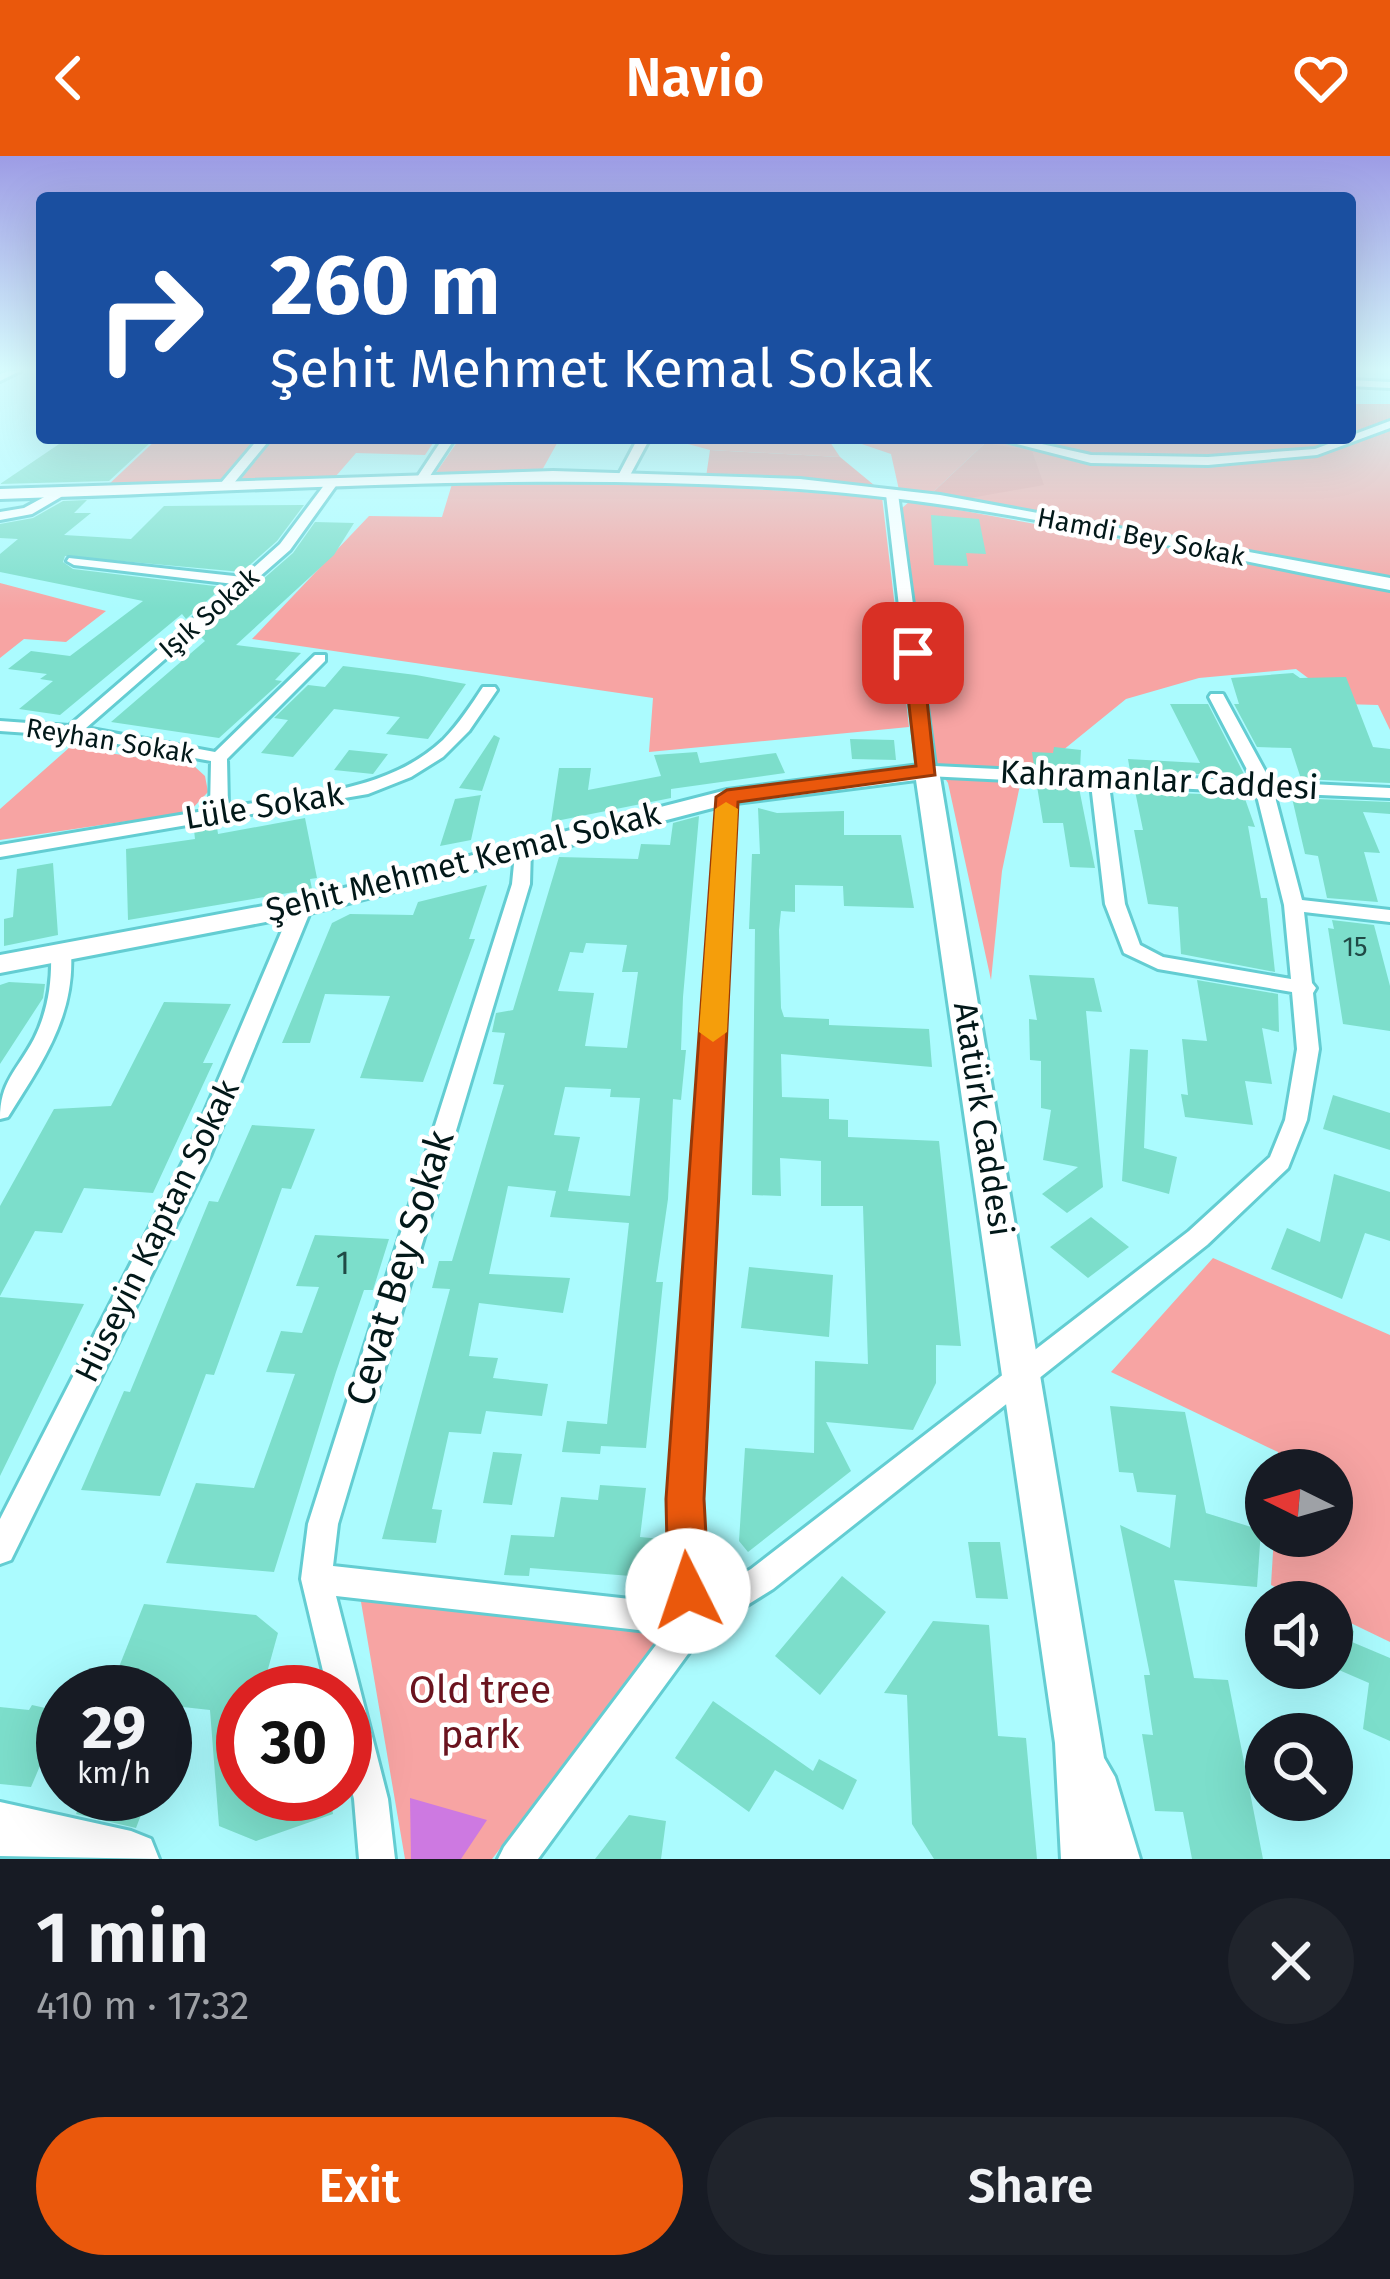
<!DOCTYPE html>
<meta charset="utf-8">
<style>
body{margin:0;font-family:"Fira Sans",sans-serif;background:#20242c;color:#f1f3f6;height:100vh;display:flex;flex-direction:column;font-size:45px;white-space:nowrap}
*{box-sizing:border-box;margin:0}
p{font-size:39px;color:#9ea1a6}
.icon{flex:none;width:66px;height:66px;fill:none;stroke:currentColor;stroke-width:2;stroke-linecap:round;stroke-linejoin:round}
.map{position:relative;height:1703px;overflow:hidden}
.details{display:flex;flex-direction:column;background:#171b24;flex:1}
.details>*{flex:none}
.banner{position:absolute;left:36px;top:36px;width:1320px;height:252px;border-radius:12px;box-shadow:0 12px 48px #0002;background:#1a4fa0;color:#fff;overflow:hidden}
.needle{width:78px;rotate:275deg}
.controls{position:absolute;left:1245px;top:1293px;display:grid;gap:24px}
.controls a{display:grid;place-items:center;width:108px;height:108px;border-radius:50%;background:#171b24;box-shadow:0 12px 48px #0002;font-size:60px}
.speed{position:absolute;left:36px;top:1509px;display:flex;gap:24px;font-size:60px;font-weight:700;text-align:center}
.speed>*{display:grid;place-content:center;width:156px;height:156px;border-radius:50%;background:#171b24;box-shadow:0 12px 48px #0002;line-height:1}
.speed small{font-size:30px;font-weight:400}
.speed .limit{border:18px solid #d22;background:#fff;color:#111}
.pin{position:absolute;display:grid;place-items:center;width:102px;height:102px;color:#fff;margin:-51px;border-radius:24px;box-shadow:0 6px 18px #0006}
.me{position:absolute;width:132px;margin:-66px;rotate:356deg;stroke-linejoin:round;filter:drop-shadow(0 0 9px #0008)}
.turn{display:flex;align-items:center;gap:42px;height:252px;padding:0 36px;font-size:54px}
.turn .icon{width:156px;height:156px;stroke-width:2.5}
.turn b{display:block;font-size:84px;line-height:102px}
.round{display:grid;place-items:center;flex:none;width:126px;height:126px;border-radius:63px;background:#20242c}
.headline{display:flex;align-items:center;justify-content:space-between;height:204px;padding:0 36px}
h1{font-size:72px;font-weight:600;line-height:90px}
.primary-button{display:flex;gap:24px;margin-top:auto;padding:24px 36px}
.primary-button a{flex:1;height:138px;border-radius:72px;background:#ea580c;color:#fff;font-size:48px;font-weight:600;line-height:138px;text-align:center}
.primary-button a+a{background:#20242c;color:#f1f3f6}
header{display:flex;justify-content:space-between;align-items:center;height:156px;padding:0 36px;background:#ea580c;color:#fff;font-size:54px;font-weight:600}
.map>svg:first-child{display:block}
</style>
<header><svg class="icon" aria-label="back" viewBox="0 0 24 24"><path d="M15 5l-7 7 7 7"/></svg>Navio<svg class="icon" aria-label="heart" viewBox="0 0 24 24"><path d="M12 20l-8-8c-3-5 5-10 8-4 3-6 11-1 8 4z"/></svg></header>
<div class="map">
<svg width="1390" height="1703" viewBox="0 0 1390 1703">
<rect width="100%" height="100%" fill="#abfbfe"/>
<path fill="#f7a4a3" d="M1350,248H1390V425L959,344L985,287L930,339L899,334L891,298L844,282H1350Z
M158,282L435,284L425,299L356,297L336,320L107,330Z
M460,282H560L541,316L435,318Z
M666,282L828,283L840,301L710,294Z
M610,324L882,341L909,571L649,596L653,542L252,483L369,360L442,361L452,328Z
M910,345L1390,433V574L1378,549L1343,548L1296,513L1199,522L1126,543L1041,612L1043,631L1020,629L1002,715L991,824L948,627L936,609L901,353Z
M0,427L106,455L66,486L24,483L0,502Z
M70,591L194,610L205,620L208,636L189,656L0,684V653Z
M1213,1102L1390,1179V1486L1332,1458V1446H1306L1271,1429L1274,1380H1332V1314H1278V1296L1111,1216Z
M360,1440L669,1475L492,1703H405Z"/>
<path fill="#f09c9c" d="M985,287L1032,295L1044,329L959,344L930,339Z
M710,294L840,301L880,334L706,321Z"/>
<path fill="#cd79e1" d="M410,1642L487,1664L461,1703H411Z"/>
<path fill="#7cdecb" fill-rule="evenodd" d="M68,282H121L152,285L109,325L0,328Z
M87,344L74,357H91L64,379L131,383L164,350L304,349L277,385L242,416L65,400L63,406L73,413L223,431L186,463L182,458L60,559L19,553L53,525L40,523L47,518L8,513L31,495L70,500L143,445L0,416V398L18,383L0,382V368L33,362L63,345Z
M931,359L979,363L986,398L966,397L968,410L934,409Z
M315,366L354,367L334,399L236,489L301,497L275,524L282,525L219,582L111,566L205,485L199,479L293,397Z
M343,510L416,519L466,528L428,583L386,578L400,561L334,553L293,601L261,597L288,564L274,562L308,529L325,531Z
M1293,517L1300,522L1346,521L1373,591L1390,593V627L1301,623L1291,592L1257,591L1234,548H1239L1231,522Z
M1170,548H1208L1245,620L1130,615L1128,603L1200,607Z
M494,579L500,582L482,635L459,632Z
M850,583L894,584L896,604L852,603Z
M1054,591L1081,594L1080,612L1034,610L1032,596L1053,597Z
M349,594L388,598L373,618L334,614Z
M697,596L700,607L776,597L785,617L671,633V642L551,666L559,612H591L588,634L661,620L654,599Z
M1037,630L1079,632L1095,712L1070,711L1063,667H1043Z
M1135,635L1244,640L1255,671L1248,670L1261,742H1267L1275,816L1181,798L1178,751L1148,748L1134,674H1143Z
M481,639L471,684L440,690L455,643Z
M1292,642L1390,646V658L1363,656L1380,697L1364,696L1378,746L1327,742L1318,700L1305,698Z
M758,652L777,657L844,655V679H901L914,752L844,750L843,730L795,729V756L781,755L779,774L781,852L784,861L829,863V869L929,873L932,911L781,898L782,941L829,943V963L848,964V981L939,985L961,1190L936,1189V1227L913,1274L826,1266L851,1315L748,1396L739,1385L745,1292L814,1297L815,1205L868,1208L863,1050H821V1005L780,1002L781,1040L752,1039L755,773H749L752,698H760Z
M699,660L683,841L681,894H686L681,944L673,943L668,1043L656,1126H663L646,1292L601,1290L600,1298L562,1296L567,1265L607,1268L629,1067L550,1061L556,1035L508,1030L489,1118L570,1122L563,1157L479,1147L469,1200L498,1202L493,1222L548,1228L542,1260L486,1255L481,1278L449,1276L432,1353L442,1354L436,1387L382,1383L450,1133L432,1132L439,1105H452L504,929L493,928L505,877L492,876L496,857L513,854L559,701L638,703L641,688L670,689L673,667ZM586,787L627,789L622,816H638L627,892L585,890L594,837L558,835L570,796L583,797ZM565,931L611,933L610,941L640,942L630,1040L568,1035L580,981L554,979Z
M305,662L317,722L310,723L312,733L128,764L126,693L195,683L194,674L217,671L218,678Z
M53,707L58,779L4,790V763L13,761L17,713Z
M487,729L469,783H475L423,926L360,922L390,840L325,838L310,887H282L332,767L350,758L413,759L418,746Z
M1332,764L1374,769L1390,830V875L1343,868L1328,772L1334,773Z
M1029,819L1094,822L1102,856L1086,855L1103,1031L1067,1057L1042,1038L1078,1011L1043,1004L1051,954L1041,952V905L1030,904L1029,863L1037,864Z
M1197,824L1278,838L1279,876L1262,872L1272,928L1245,925L1253,969L1185,961L1181,938L1188,939L1182,883L1207,885Z
M9,826L45,828L43,842L0,908V829Z
M164,846L231,848L203,907H213L153,1037L84,1032L62,1077L35,1075L0,1140V1050L54,953L111,950Z
M1130,893L1148,894L1144,992L1177,1001L1169,1038L1122,1025Z
M1333,939L1390,957V994L1323,973Z
M252,969L315,973L291,1033L282,1032L214,1219L206,1218L160,1340L81,1334L124,1235L130,1236L209,1045L218,1046Z
M1334,1018L1390,1036V1085L1365,1077L1342,1143L1271,1113L1287,1072L1320,1086Z
M1091,1061L1129,1091L1088,1122L1050,1091Z
M315,1079L389,1083L373,1134H364L336,1216L274,1416L166,1407L196,1327L254,1332L295,1218L266,1216L281,1175L302,1177L319,1131L296,1130Z
M749,1111L833,1119L829,1181L741,1172Z
M0,1141L84,1148L0,1320Z
M1110,1250L1185,1256L1206,1357L1261,1374L1257,1431L1174,1424L1194,1522L1228,1524L1263,1703H1192L1183,1656L1155,1655L1142,1578L1153,1579L1144,1519H1150L1120,1369L1170,1392L1176,1339L1137,1336L1133,1317L1119,1316Z
M493,1296L522,1298L512,1349L483,1347Z
M600,1329L646,1332L640,1381L661,1383L656,1422L530,1412L529,1420L504,1419L511,1379L554,1381L561,1341L598,1344Z
M968,1386H1000L1008,1443L976,1442Z
M842,1420L886,1456L820,1539L775,1500Z
M144,1448L256,1459L278,1477L263,1531L243,1536V1638H330L333,1658L256,1685L219,1670L210,1554L165,1549V1536H109Z
M933,1465L989,1469L998,1580L1026,1582L1037,1703H934L912,1668L907,1539L884,1537Z
M1332,1466L1354,1475L1352,1486L1390,1502V1585L1363,1573L1369,1527L1332,1511Z
M713,1545L813,1615L819,1603L857,1624L843,1654L775,1614L749,1656L675,1602Z
M32,1549L63,1556L31,1631L0,1628V1551L29,1554Z
M84,1638H149L136,1672L76,1658Z
M629,1659L666,1665L661,1703H595Z"/>
<g fill="none" stroke-linecap="round" stroke-linejoin="round">
<g stroke="#63cdd2" stroke-width="6">
<path id="street" d="M8,215H20L0,225V218Z
M1350,224L1390,226V232L1350,230Z
M1390,265V272L1317,299L1208,309L1091,307L994,282H1015L1091,299L1208,301L1315,293Z
M259,282H271L229,333H221V327Z
M443,282H455L426,326H418L416,323Z
M638,282H650L628,323H620L618,320Z
M332,323L338,327L290,394L86,572L215,596L315,499H325V505L227,603L228,651C300,639 387,637 443,584C459,568 471,549 483,531H495L497,534L469,575L443,601L411,621L368,638L0,701V689L210,654L211,605L73,580L0,575V565L69,570L234,428L74,409L67,405L69,402L243,421L280,388L328,324Z
M57,334L63,338L61,341L32,358L0,364V356L24,352Z
M892,334L898,338L935,610L1253,625L1209,541L1211,538H1223L1271,626L1390,632V642L1274,637L1302,744L1390,754V766L1304,756L1312,827L1316,832L1313,837L1319,893L1307,964L1288,1012L1207,1089L773,1433L704,1476L538,1703H498L504,1691L665,1477L336,1440L388,1643L395,1703H359L354,1643L345,1607V1536H328L301,1423L308,1368L512,728L516,688H528L531,692L530,728L338,1368L333,1410L675,1448L669,1405L670,1343L721,637H733L736,641L700,1343L699,1405L705,1440L751,1413L1189,1075L1270,1001L1285,964L1297,893L1292,836L1158,813L1124,797L1105,748L1091,628L927,620L918,615L886,338ZM1109,629L1256,636L1284,749L1291,823L1163,801L1140,789L1125,748Z
M302,745L312,751L210,1000L11,1404L0,1408V1363L186,1000L292,751Z
M61,790L71,796C75,861 41,908 8,961L0,963C0,925 17,915 34,883C48,855 52,827 51,796Z"/>
</g>
<g stroke="#63cdd2" stroke-width="6">
<path id="secondary" d="M553,315L800,323L940,339L1390,422V434C1195,397 997,347 799,333C534,315 266,335 0,343V333Z
M927,608L939,615L1104,1602L1115,1621L1140,1703H1061L1055,1587L916,624L728,648L302,759L0,817V799L301,743L727,634Z"/>
</g>
<g stroke="#63cdd2" stroke-width="6">
<path id="primary" d="M0,1646L131,1675L151,1683L159,1703L0,1700Z"/>
</g>
<use href="#street" fill="#fff" fill-rule="evenodd"/>
<use href="#secondary" fill="#fff" fill-rule="evenodd"/>
<use href="#primary" fill="#fff" fill-rule="evenodd"/>
</g>
<linearGradient id="sky" x2="0" y2="1"><stop stop-color="#9d9ce5"/><stop offset="0.47" stop-color="#d9fdff"/><stop offset="1" stop-color="#d9fdff" stop-opacity="0"/></linearGradient>
<rect width="1390" height="453" fill="url(#sky)"/>
<path fill="#ea580c" stroke="#983908" stroke-width="3" d="M913,492L922,497L935,619L738,646L704,1343L709,1435L703,1449L688,1454L674,1449L668,1435L666,1343L716,641L727,634L916,610L903,497Z"/>
<path fill="#f59e0b" d="M726,646L738,653L727,876L713,886L699,876L715,653Z"/>
<g text-anchor="middle" dominant-baseline="central" stroke-width="9" stroke-linejoin="round" paint-order="stroke">
<g font-size="27" fill="#021819" stroke="#fff">
<text transform="translate(1141 381) rotate(11)">Hamdi Bey Sokak</text>
<text transform="translate(209 457) rotate(-41)">Işık Sokak</text>
<text transform="translate(110 585) rotate(9)">Reyhan Sokak</text>
</g>
<g font-size="27" fill="#204a46">
<text x="1355" y="791">15</text>
</g>
<g font-size="33" fill="#021819" stroke="#fff">
<text transform="translate(1159 624) rotate(3)">Kahramanlar Caddesi</text>
<text transform="translate(264 650) rotate(-9)">Lüle Sokak</text>
<text transform="translate(463 706) rotate(-14)">Şehit Mehmet Kemal Sokak</text>
<text transform="translate(983 963) rotate(81)">Atatürk Caddesi</text>
<text transform="translate(157 1075) rotate(-64)">Hüseyin Kaptan Sokak</text>
</g>
<g font-size="33" fill="#204a46">
<text x="343" y="1107">1</text>
</g>
<g font-size="39" fill="#021819" stroke="#fff">
<text transform="translate(400 1112) rotate(-73)">Cevat Bey Sokak</text>
</g>
<g font-size="39" fill="#6a131e" stroke="#fff">
<text x="480" y="1534">Old tree<tspan x="480" dy="45">park</tspan></text>
</g>
</g>
</svg>
<div class="controls">
<a><svg class="needle" viewBox="-14 -14 28 28"><path d="M0-13l5 13h-10z" fill="#e53935"/><path d="M0 13l5-13h-10z" fill="#9ea1a6"/></svg></a>
<a><svg class="icon" aria-label="sound" viewBox="0 0 24 24"><path d="M4 9h4l5-4v14l-5-4H4zM17 9q2 3 0 6"/></svg></a>
<a><svg class="icon" aria-label="search" viewBox="0 0 24 24"><circle cx="10" cy="10" r="6"/><path d="M15 15l6 6"/></svg></a>
</div>
<div class="speed"><div>29<small>km/h</small></div><div class="limit">30</div></div>
<div class="pin" style="left:913px;top:497px;background:#d93025"><svg class="icon" aria-label="arrive" viewBox="0 0 24 24"><path d="M6 21V4h12l-3 4 3 4H6"/></svg></div>
<svg class="me" style="left:688px;top:1435px" viewBox="-20 -20 40 40"><circle r="19" fill="#fff"/><path d="M0-13L10 11 0 6-10 11z" fill="#ea580c"/></svg>
<div class="banner">
<div class="turn"><svg class="icon" aria-label="right" viewBox="0 0 24 24"><path d="M7 20v-9h11M14 6l5 5-5 5"/></svg><div><b>260 m</b>Şehit Mehmet Kemal Sokak</div></div>
</div>
</div>
<section class="details">
<div class="headline"><div><h1>1 min</h1><p>410 m · 17:32</p></div><a class="round"><svg class="icon" aria-label="close" viewBox="0 0 24 24"><path d="M6 6l12 12M18 6L6 18"/></svg></a></div>
<div class="primary-button"><a>Exit</a><a>Share</a></div>
</section>
